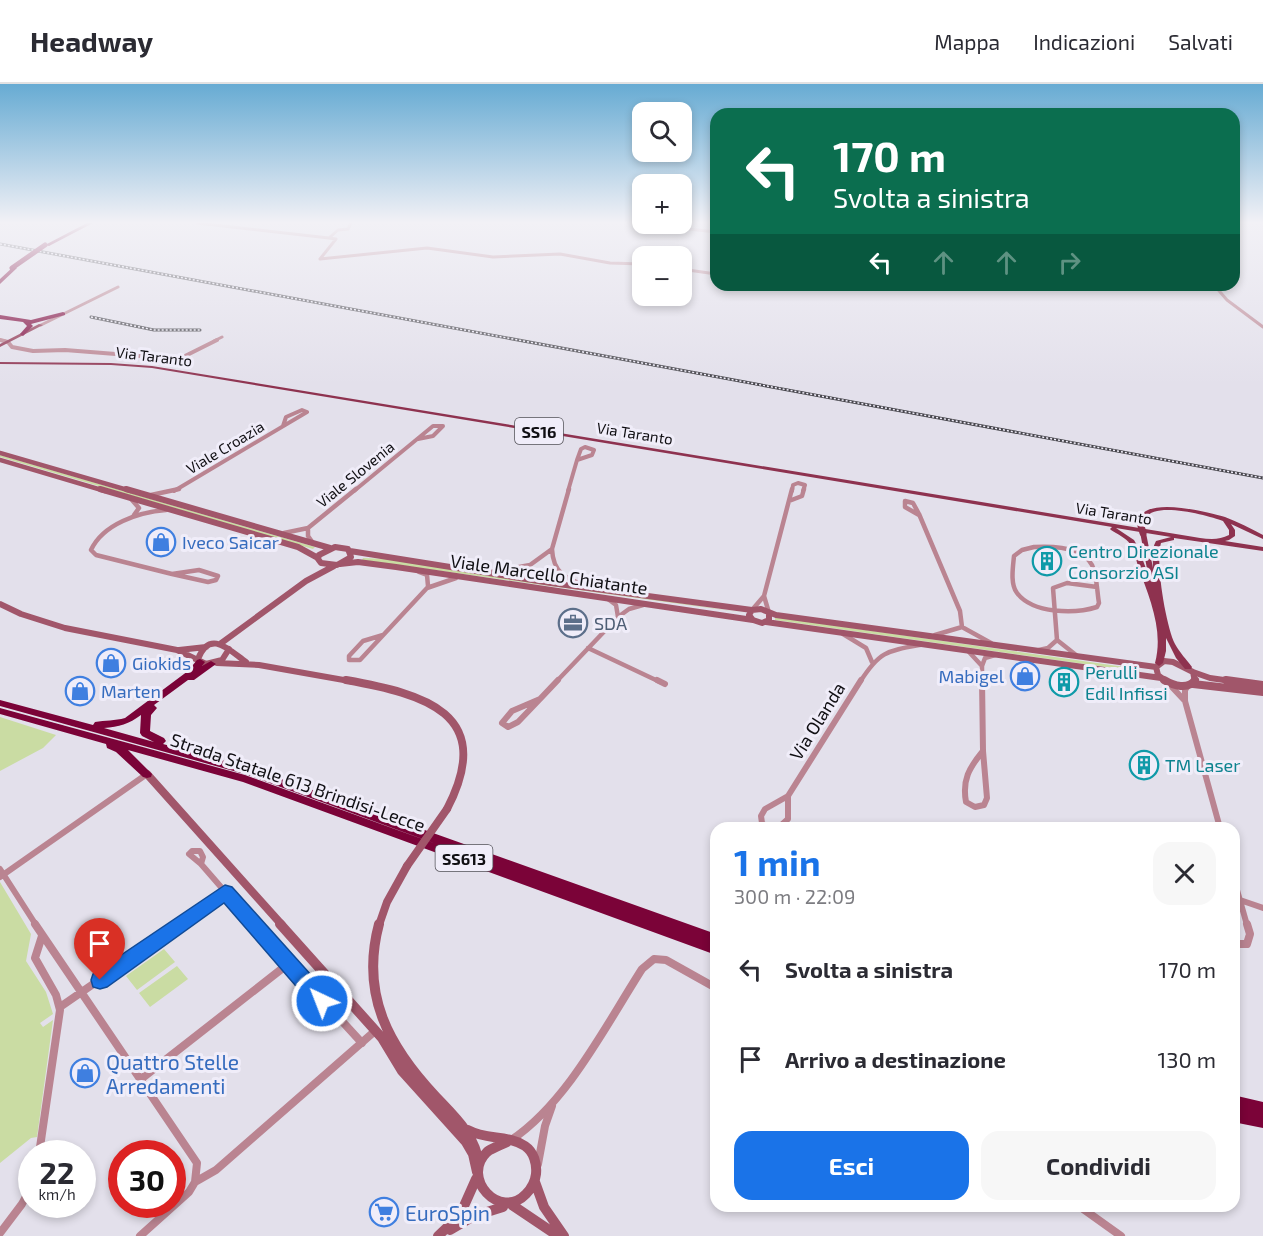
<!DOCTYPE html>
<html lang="it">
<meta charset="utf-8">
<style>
body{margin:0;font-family:"Exo 2",sans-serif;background:#f7f7f7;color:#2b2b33;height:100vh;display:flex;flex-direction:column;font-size:22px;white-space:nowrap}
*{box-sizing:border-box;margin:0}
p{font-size:20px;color:#7c7c81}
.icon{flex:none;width:33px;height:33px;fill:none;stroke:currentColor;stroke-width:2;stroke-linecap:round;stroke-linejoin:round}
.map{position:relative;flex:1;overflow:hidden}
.panel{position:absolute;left:710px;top:738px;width:530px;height:390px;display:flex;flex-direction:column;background:#fff;border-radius:18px;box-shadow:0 3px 9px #0003}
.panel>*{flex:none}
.top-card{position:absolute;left:710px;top:24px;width:530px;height:183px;border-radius:18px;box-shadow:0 3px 9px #0003;background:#0b6e4f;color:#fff;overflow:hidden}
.buttons{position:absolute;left:632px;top:18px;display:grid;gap:12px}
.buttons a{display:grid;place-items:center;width:60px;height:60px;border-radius:12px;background:#fff;box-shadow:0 3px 9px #0003;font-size:30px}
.speed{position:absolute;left:18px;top:1056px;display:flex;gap:12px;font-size:30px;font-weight:700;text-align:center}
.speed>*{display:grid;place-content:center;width:78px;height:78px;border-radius:50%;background:#fff;box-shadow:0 3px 9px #0003;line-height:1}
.speed small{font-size:15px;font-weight:400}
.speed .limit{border:9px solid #d22;background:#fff;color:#111}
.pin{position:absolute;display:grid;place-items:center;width:51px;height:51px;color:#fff;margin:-62px -26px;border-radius:50% 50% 50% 0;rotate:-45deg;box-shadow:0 0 6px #0007}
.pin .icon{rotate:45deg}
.me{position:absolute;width:66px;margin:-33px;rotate:317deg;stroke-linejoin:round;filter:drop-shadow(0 0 4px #0008)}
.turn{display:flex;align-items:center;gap:21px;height:126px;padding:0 24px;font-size:27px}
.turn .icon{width:78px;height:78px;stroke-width:2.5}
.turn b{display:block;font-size:42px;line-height:51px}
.lanes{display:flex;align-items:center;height:57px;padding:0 24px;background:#0003;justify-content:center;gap:30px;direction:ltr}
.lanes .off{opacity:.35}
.round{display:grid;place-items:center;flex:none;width:63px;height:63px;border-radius:18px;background:#f7f7f7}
.overview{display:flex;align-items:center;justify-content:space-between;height:102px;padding:0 24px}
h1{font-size:36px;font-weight:700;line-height:45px;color:#1a73e8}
.action{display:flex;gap:12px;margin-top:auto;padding:12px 24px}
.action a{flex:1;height:69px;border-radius:18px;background:#1a73e8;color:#fff;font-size:24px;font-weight:700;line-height:69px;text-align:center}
.action a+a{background:#f7f7f7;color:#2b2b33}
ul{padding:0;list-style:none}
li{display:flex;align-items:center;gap:18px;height:90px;padding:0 24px}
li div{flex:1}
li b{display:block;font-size:22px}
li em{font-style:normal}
header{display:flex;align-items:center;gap:36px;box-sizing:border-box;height:84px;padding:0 30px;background:#fff;border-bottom:2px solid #e1e1e2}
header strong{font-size:28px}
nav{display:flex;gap:33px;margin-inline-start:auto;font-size:21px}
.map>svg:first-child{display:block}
</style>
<header>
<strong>Headway</strong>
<nav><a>Mappa</a><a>Indicazioni</a><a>Salvati</a></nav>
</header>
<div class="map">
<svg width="1263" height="1152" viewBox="0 0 1263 1152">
<rect width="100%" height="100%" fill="#e3e0eb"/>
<path fill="#cadca3" d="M0,371L315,463L313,465L0,373Z
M363,474L388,475L746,529L362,476Z
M775,533L1139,585L1140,588L775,536Z
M0,633L56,651L43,664L0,687Z
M0,798L31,850L26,877L46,908L53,930L40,939L43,943L53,936L37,1053L31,1054L0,1079Z
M164,865L175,878L137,906L126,892Z
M177,882L188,895L150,923L139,909Z"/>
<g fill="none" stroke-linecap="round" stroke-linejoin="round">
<path stroke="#ba8491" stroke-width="3" d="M197,139L329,154
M634,139L716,148
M320,175L427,164L493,173L560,170L610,179L642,180
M320,175L336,155L329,154L338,146L348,145L351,139
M681,185L716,190
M1214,201L1227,216L1263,243
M41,241L118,203
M0,256L5,257
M214,257L222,253"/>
<path stroke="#ba8491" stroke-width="4" d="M0,256L8,258L12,263L33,267L65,266L179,275L217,256
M585,363L594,366L592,371L577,376L581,365Z
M174,407L307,328L302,326L286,333L283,342
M354,407L433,342H443L433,352L418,355
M568,407L577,376
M792,407L793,401L798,399L805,401L803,407"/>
<path stroke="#ba8491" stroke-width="4.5" d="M569,405L552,465C553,489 566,495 587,502
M151,411L179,405
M132,416L139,424L134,431
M789,417L802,412L804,405
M166,426C139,428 103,440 91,466L96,471L172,490
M919,431L905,423V417L913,419L919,430L960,527L962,543L991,559
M308,444L356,405
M284,449L308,444V452L313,459
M1034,463C1052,462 1082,462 1092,481C1097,491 1097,508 1099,519L1097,523C1075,530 1033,530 1017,509C1010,500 1013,483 1014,472L1022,466Z
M199,486L218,492L216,496L208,498L172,490Z
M419,488L427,491L428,502
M491,488L530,481L552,465
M764,512L769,529
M608,515L616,521L618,533
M752,526L764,512L792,405
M843,550L866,564L872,578
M383,551L363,557L349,572V576H360L427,504L456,494
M935,551L962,543
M588,564L660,598
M1039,566L1048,564L1057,556
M969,568L982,582
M1076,571L1057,556L1053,504L1067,499L1097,503
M556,598L618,533L629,525L643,521
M860,598C879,568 886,567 920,561
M982,598V582L985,574L995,571"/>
<path stroke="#ba8491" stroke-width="6" d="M657,596L665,600
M982,596L983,667
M1170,601L1185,617
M1188,602L1185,606V617L1220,744
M540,615L518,638L508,643L502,639L512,627Z
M540,615L558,596
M983,667L987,714L984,721L975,723L966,718C962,696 969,684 983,667Z
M768,744L762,739L761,732L765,725L788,712L861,596
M778,744L788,735V712
M192,767H200L203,773L201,780L189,770Z
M201,780L254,841
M0,785L36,841
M1233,792L1247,841
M0,793L147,690
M1240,816L1263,824
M178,841L225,809"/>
<path stroke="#ba8491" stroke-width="8" d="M35,840L197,1079L195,1098L189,1108L140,1152
M253,840L362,959
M1233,860H1247L1250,850L1247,840
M60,923L180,840
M141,995L288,880
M511,1056C567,1019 606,941 642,885L654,875L666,876L716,904
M39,1070L60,926L56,911L35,874L42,852
M538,1080L545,1042L552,1022
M195,1098L216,1086L375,947
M1079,1122L1121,1152
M0,1149L22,1120L32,1101"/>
<path stroke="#a1566a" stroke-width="4.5" d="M0,369L131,407
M0,376L105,407"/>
<path stroke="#a1566a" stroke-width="6" d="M100,405L298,463L318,474
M126,405L330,464
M335,463L348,465L351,473L337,481L321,479L318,475L319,471Z
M350,467L551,499L752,526
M340,480L358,478L396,483L753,536
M0,520L21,530L65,544L177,566L206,580L222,576L229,565
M769,529V536L762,539L753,536L749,531L752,526L761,525L776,531L1156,583
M766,538L1161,594
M220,560L306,497L334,482
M179,566L206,563
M198,575C210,544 230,567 246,578
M217,579L259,581L355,598
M1156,583L1158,591L1167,598
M1156,583L1164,577L1173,578L1193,588L1195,598
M1193,588L1210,594L1238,598"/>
<path stroke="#a1566a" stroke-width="8" d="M346,596C424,610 497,629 447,725
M1164,596C1174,602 1188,606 1195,596
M1226,596L1263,601
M1193,600L1263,608
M147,690L282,841
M379,841L387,818L407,782"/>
<path stroke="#a1566a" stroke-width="10" d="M280,840L382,954L402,987L466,1058L473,1070L477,1088
M379,840C360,911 389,963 436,1013C455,1033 476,1052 479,1081
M468,1046C486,1056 509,1051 525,1062C534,1068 537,1080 536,1090C535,1099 532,1104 526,1110C500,1137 460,1094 487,1068C492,1064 501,1061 507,1058
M535,1098L544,1123L564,1152
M512,1121L558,1152
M450,1146L474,1132L503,1123
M438,1152L460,1131L476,1095"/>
<path fill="#8e324f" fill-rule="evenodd" d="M39,240L43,241L0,263V260Z
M0,278L111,279L152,282L1188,452C1202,454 1216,458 1229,451V446L1223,437C1209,432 1155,417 1146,434C1144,437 1144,440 1143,443L1141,444L1138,442C1138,439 1138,436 1140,433C1150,413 1208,428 1225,433C1238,438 1250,444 1263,451V455L1231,440L1235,446V452L1229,456L1225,457L1263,463V467L1174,454V456L1161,459C1155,478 1166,542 1175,560C1180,569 1186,575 1192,583L1191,585H1185L1176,574L1166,554V567L1163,579L1159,582L1155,579C1164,546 1149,513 1138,482C1136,475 1134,466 1130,460C1126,454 1117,450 1111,446L1110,445L1112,443L152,284L111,281L0,280ZM1116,444L1140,448L1148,490L1138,463L1134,456ZM1146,449L1171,453L1156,457C1151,466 1153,474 1153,484Z"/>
<path fill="#7b0338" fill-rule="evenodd" d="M87,139H93L49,162L45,161Z
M13,183L17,184L0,200V195Z
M63,228L65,229V231L31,240L33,242L23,252L20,250L27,242L23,238L0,235V231L31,236Z
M200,575L205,578L202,582L211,577L216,580L194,596H188L154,621L157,624L151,631L150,647L164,654L166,657L163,660L254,685L716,850V871L243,698L128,666L152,690L151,693L147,694L143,693L116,668L107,664L106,660L0,630V624L245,691L439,761L248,691L0,622V616L93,641L95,638C105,636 115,637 125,634L188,587L197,576ZM141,631L140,649L142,652L154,658L104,644C119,643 129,640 141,631Z
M1233,1011L1263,1018V1044L1233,1038Z"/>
<g stroke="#46454b" stroke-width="3">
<path id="rail" d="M0,160L1263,394
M91,233L154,246H200"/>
</g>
<use href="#rail" stroke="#f0edf9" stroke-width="1.5" stroke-dasharray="2" stroke-linecap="butt"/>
<path stroke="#a1566a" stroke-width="8" d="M407,782L447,725"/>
<path stroke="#8e324f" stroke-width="7" d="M1141,442L1143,449"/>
<path stroke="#7b0338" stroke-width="5" d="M12,184L45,161"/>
</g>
<linearGradient id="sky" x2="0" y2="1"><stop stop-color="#67abd3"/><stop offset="0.46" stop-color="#f2f1f6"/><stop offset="1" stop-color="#f2f1f6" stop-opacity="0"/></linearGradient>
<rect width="1263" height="301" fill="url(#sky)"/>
<path fill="#1a73e8" stroke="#114b97" stroke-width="1.5" d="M225,801L232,803L329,911L332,917L329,924L322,926L315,924L224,819L107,903L100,905L93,903L91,896L93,890Z"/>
<defs>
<g id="shop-ring" transform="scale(1.5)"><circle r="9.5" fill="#f0edf9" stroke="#3f7fe0" stroke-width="1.5"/><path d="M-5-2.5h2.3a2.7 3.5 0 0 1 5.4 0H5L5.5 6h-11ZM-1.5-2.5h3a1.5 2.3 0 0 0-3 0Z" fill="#3f7fe0"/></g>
<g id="building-ring" transform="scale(1.5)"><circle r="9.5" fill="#f0edf9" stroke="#0f9aa8" stroke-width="1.5"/><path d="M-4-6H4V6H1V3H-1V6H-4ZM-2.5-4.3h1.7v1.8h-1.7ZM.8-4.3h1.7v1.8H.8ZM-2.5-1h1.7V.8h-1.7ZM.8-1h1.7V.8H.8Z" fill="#0f9aa8"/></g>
<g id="office-ring" transform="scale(1.5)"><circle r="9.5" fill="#f0edf9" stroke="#5c6f8a" stroke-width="1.5"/><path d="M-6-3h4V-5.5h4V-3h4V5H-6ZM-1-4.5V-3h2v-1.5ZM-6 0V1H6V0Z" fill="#5c6f8a"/></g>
<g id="supermarket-ring" transform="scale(1.5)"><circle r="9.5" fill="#f0edf9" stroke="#3f7fe0" stroke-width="1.5"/><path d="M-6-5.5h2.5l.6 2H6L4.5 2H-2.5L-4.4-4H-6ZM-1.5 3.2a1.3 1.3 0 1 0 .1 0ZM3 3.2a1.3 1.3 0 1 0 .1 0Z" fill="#3f7fe0"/></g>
</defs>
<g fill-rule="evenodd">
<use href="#shop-ring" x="161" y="458"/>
<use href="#building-ring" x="1047" y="477"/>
<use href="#office-ring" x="573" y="539"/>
<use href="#shop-ring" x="111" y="579"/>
<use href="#shop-ring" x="1025" y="592"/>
<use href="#building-ring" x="1064" y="598"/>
<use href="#shop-ring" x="80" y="607"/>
<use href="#building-ring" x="1144" y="681"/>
<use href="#shop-ring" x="85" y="989"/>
<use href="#supermarket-ring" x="384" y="1128"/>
</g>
<g text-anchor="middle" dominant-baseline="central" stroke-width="6" stroke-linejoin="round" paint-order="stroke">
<g font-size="15" fill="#100f13" stroke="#f0edf9">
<text transform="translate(154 272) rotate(7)">Via Taranto</text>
<text transform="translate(635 349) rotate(9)">Via Taranto</text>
<text transform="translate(225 363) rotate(-31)">Viale Croazia</text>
<text transform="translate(355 390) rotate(-39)">Viale Slovenia</text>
<text transform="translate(1114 429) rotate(9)">Via Taranto</text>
</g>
<g fill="#f0edf9" stroke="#535258" stroke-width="1.5">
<rect x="515" y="334" width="48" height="26" rx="4.5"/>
<rect x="435.5" y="761" width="57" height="26" rx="4.5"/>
</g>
<g font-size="16" font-weight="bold" fill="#100f13">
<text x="539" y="347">SS16</text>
<text x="464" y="774">SS613</text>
</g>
<g font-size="18" fill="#366cbe" stroke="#f0edf9" text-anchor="start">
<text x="182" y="458">Iveco Saicar</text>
<text x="132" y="579">Giokids</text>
<text x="1004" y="592" text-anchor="end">Mabigel</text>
<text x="101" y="607">Marten</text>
</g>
<g font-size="18" fill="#0d838f" stroke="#f0edf9" text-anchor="start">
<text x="1068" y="467">Centro Direzionale<tspan x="1068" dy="21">Consorzio ASI</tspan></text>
<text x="1085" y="588">Perulli<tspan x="1085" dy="21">Edil Infissi</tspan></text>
<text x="1165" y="681">TM Laser</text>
</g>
<g font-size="18" fill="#100f13" stroke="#f0edf9">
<text transform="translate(549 490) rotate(8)">Viale Marcello Chiatante</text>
<text transform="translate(817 637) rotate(-58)">Via Olanda</text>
<text transform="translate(298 698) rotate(19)">Strada Statale 613 Brindisi-Lecce</text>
</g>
<g font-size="18" fill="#4e5e75" stroke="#f0edf9" text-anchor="start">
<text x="594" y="539">SDA</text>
</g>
<g font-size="21" fill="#366cbe" stroke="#f0edf9" text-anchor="start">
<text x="106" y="977">Quattro Stelle<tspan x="106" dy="24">Arredamenti</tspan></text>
<text x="405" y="1128">EuroSpin</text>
</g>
</g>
</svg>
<div class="buttons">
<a><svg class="icon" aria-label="search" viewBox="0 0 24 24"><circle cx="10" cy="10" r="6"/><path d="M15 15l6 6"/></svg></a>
<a>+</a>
<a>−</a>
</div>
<div class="speed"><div>22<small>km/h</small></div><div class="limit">30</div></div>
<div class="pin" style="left:100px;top:896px;background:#d93025"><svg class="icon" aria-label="arrive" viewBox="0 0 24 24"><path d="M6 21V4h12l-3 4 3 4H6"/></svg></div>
<svg class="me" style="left:322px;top:917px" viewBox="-20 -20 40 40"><circle r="17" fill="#1a73e8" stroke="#fff" stroke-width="3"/><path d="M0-11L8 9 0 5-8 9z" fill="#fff"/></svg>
<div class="top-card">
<div class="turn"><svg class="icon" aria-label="left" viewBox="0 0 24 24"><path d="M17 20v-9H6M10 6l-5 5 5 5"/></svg><div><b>170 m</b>Svolta a sinistra</div></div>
<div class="lanes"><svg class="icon" aria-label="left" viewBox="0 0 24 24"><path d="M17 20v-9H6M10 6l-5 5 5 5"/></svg><svg class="icon off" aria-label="ahead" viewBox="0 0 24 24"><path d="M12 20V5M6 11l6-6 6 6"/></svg><svg class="icon off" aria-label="ahead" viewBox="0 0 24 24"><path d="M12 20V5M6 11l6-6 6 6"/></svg><svg class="icon off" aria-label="right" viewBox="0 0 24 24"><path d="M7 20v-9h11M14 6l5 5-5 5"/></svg></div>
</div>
<section class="panel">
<div class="overview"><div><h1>1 min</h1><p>300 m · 22:09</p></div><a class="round"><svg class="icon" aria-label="close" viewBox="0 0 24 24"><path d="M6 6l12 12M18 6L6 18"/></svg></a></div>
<ul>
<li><svg class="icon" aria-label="left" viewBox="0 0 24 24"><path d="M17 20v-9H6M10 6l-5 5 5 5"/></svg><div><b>Svolta a sinistra</b></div><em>170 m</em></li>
<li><svg class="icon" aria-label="arrive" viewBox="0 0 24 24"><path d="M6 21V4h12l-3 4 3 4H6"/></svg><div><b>Arrivo a destinazione</b></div><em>130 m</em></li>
</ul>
<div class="action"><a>Esci</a><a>Condividi</a></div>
</section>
</div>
